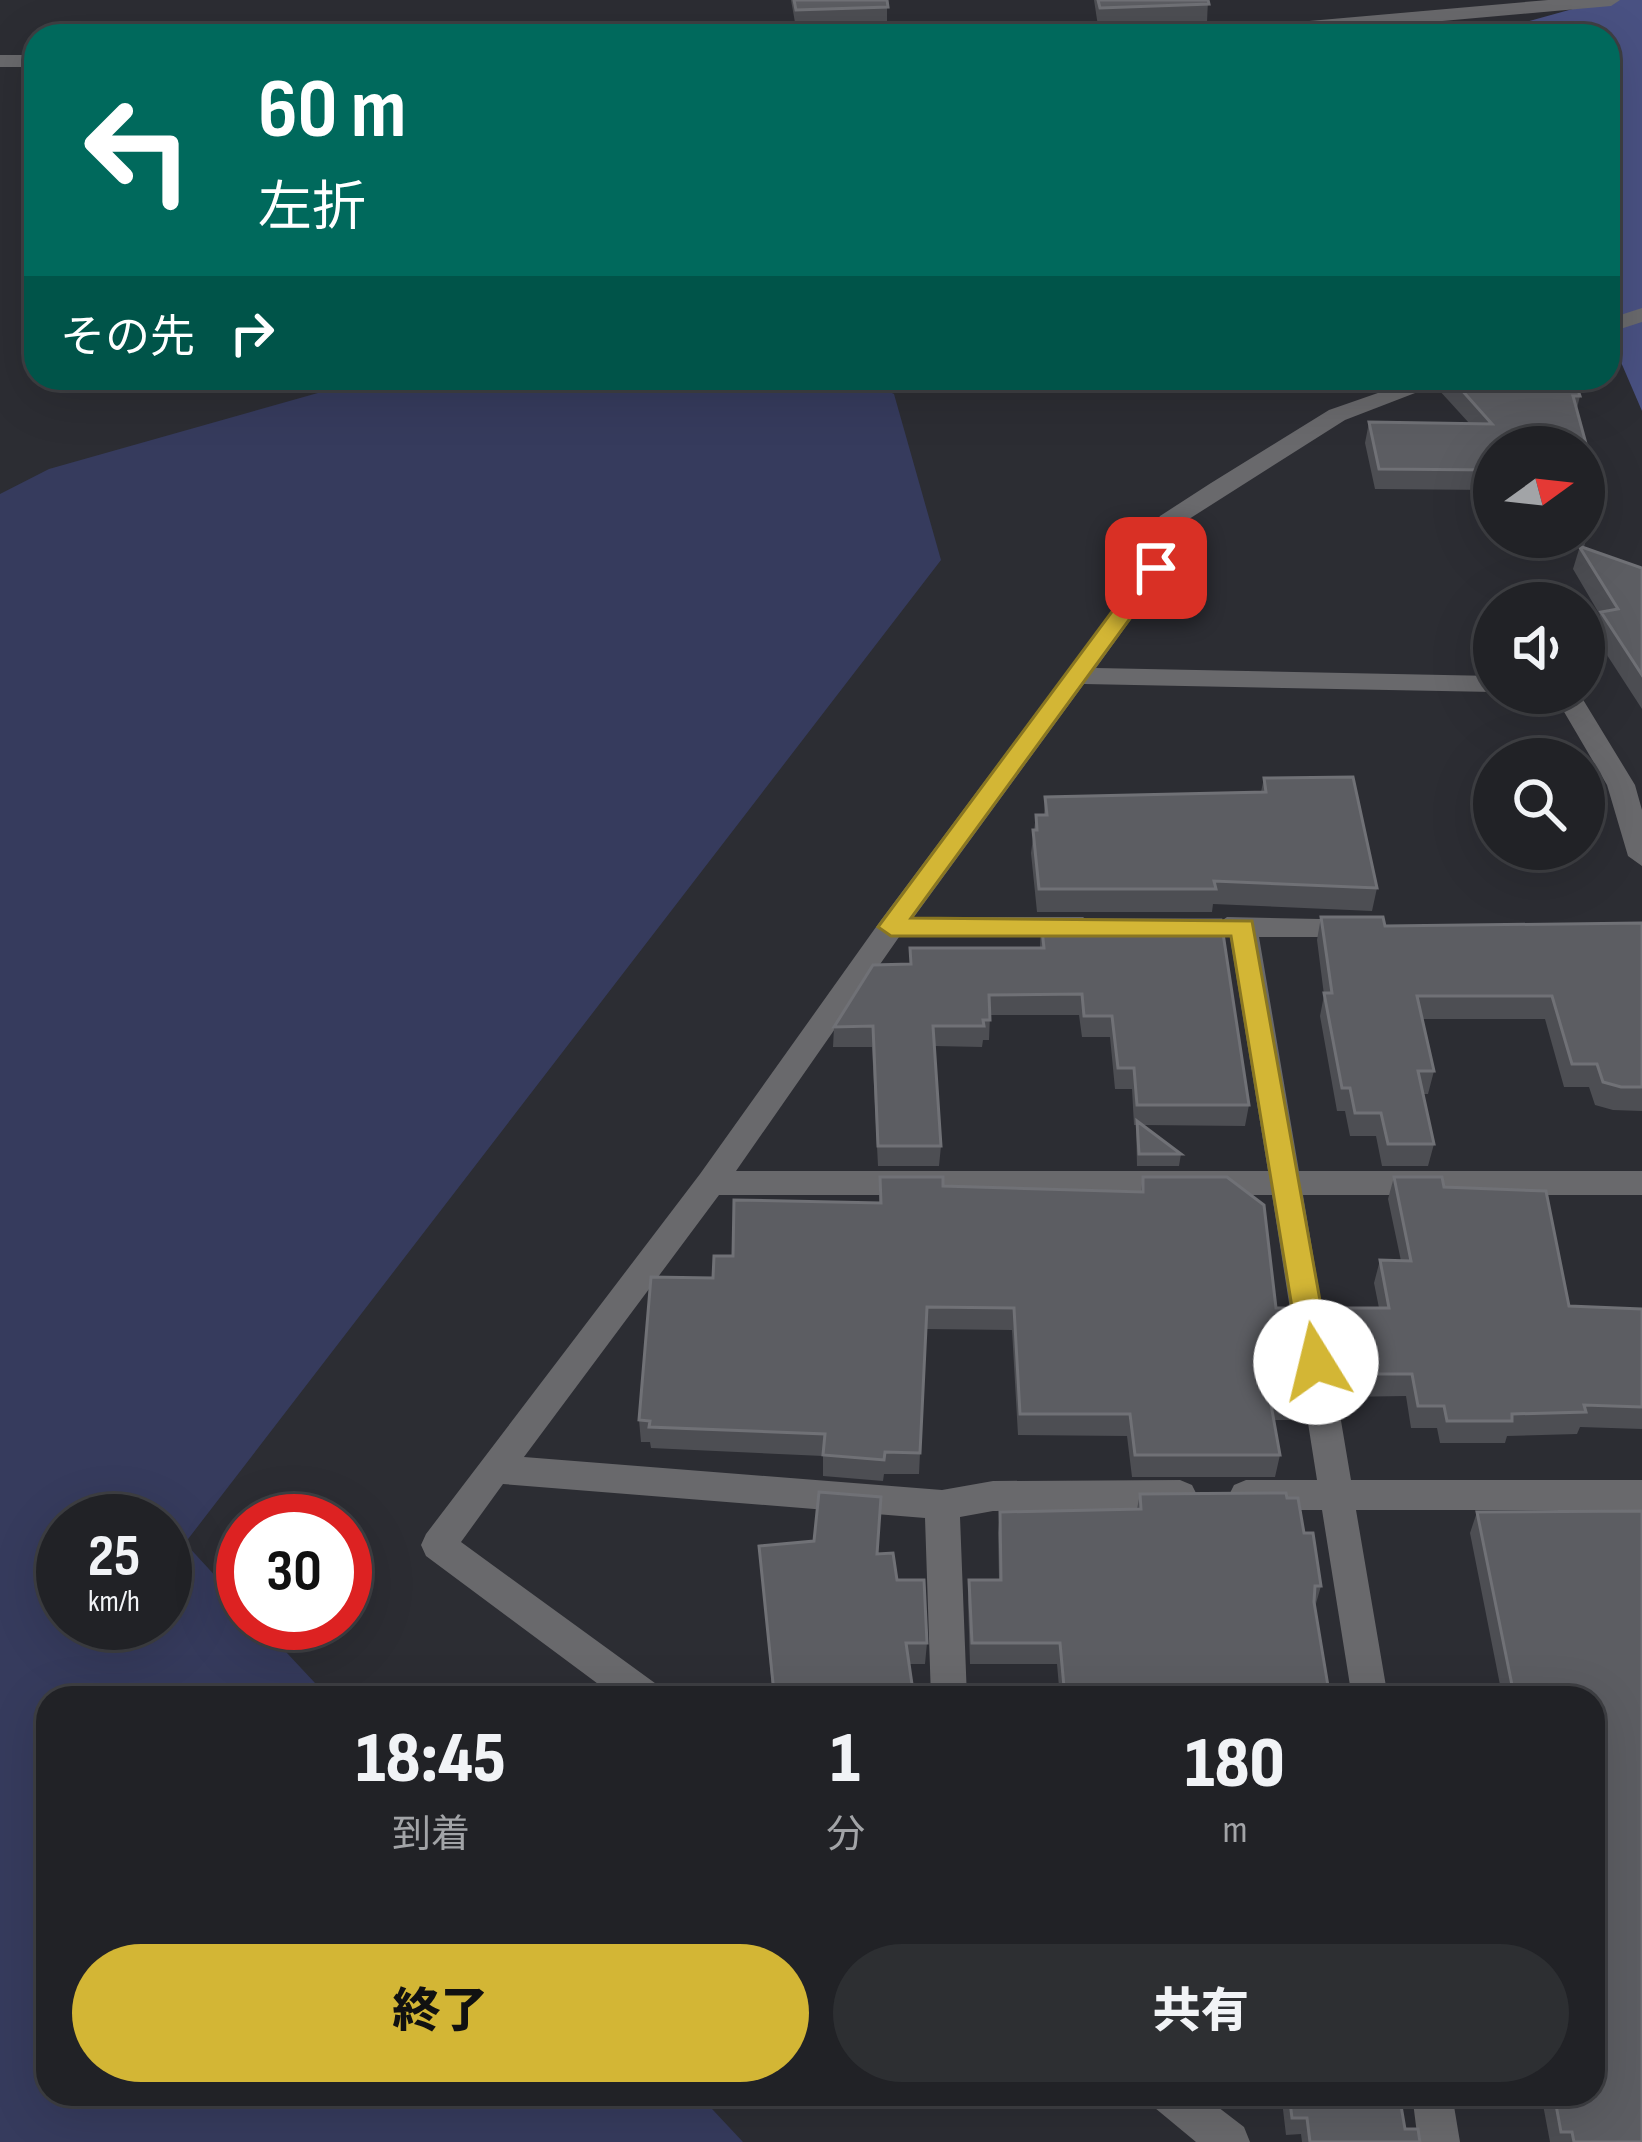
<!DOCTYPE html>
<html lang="ja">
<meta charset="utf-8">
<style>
body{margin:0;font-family:"Sofia Sans Condensed","Noto Sans JP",sans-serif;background:#2d2f32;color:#f1f3f6;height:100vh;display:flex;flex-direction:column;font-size:45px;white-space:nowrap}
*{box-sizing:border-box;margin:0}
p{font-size:39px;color:#a2a4a7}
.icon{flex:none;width:66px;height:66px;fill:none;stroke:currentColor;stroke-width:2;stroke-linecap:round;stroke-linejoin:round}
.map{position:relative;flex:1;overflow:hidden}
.sheet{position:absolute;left:36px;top:1686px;width:1569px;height:420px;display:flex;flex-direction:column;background:#212226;border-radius:36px;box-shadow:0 12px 48px #0002,0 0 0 3px #3e3f43}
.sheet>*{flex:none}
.banner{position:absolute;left:24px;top:24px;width:1596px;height:366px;border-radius:36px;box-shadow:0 12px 48px #0002,0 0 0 3px #3e3f43;background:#00695c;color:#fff;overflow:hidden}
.needle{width:78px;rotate:75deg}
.fabs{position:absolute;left:1473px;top:426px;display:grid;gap:24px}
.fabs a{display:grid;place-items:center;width:132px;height:132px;border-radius:50%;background:#212226;box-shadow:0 12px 48px #0002,0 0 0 3px #3e3f43;font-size:60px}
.speed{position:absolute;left:36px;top:1494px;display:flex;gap:24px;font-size:60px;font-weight:700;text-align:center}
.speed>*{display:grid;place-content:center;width:156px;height:156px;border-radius:50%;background:#212226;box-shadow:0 12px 48px #0002,0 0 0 3px #3e3f43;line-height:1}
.speed small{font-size:30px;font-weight:400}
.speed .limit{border:18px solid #d22;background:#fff;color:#111}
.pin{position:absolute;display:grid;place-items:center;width:102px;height:102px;color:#fff;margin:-51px;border-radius:24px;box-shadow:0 6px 18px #0006}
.me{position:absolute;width:132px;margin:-66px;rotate:351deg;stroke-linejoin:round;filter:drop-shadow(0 0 9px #0008)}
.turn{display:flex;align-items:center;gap:42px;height:252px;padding:0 36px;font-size:54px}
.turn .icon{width:156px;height:156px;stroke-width:2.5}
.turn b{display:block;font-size:84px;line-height:102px}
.then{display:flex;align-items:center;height:114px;padding:0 36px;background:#0003;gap:24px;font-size:45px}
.eta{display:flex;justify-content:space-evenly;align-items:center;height:204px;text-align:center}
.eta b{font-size:72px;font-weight:800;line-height:84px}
.primary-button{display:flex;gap:24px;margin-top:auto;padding:24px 36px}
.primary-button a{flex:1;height:138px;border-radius:72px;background:#d3b635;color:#111;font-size:48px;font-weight:800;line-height:138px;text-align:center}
.primary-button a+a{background:#2d2f32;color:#f1f3f6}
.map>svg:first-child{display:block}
</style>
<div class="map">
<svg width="1642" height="2142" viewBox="0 0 1642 2142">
<rect width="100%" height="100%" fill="#2c2d33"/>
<path fill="#363b5d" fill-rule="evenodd" d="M371,378H860L894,394L941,560L185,1543L243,1606V1623H259L329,1698H48V2094H698L743,2142H0V494L49,469ZM63,1521H165V1623H63Z"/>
<path fill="#495182" d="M1605,0H1642V411L1608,332V36H1476Z"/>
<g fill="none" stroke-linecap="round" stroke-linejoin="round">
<path fill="#69696c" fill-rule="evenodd" d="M1548,0H1620L1611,6L1275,36H1120L1130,30L1275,24Z
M0,55H36V67H0Z
M1642,308V322L1608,333V319Z
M1421,378H1454L1345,420L1178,526L1156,560L1168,568L1096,668L1494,676V692L1084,684L914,917H1083L1097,927L1093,934L899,937L736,1171H1268L1230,937L1217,934L1213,927L1227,917L1369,920L1373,927L1359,937H1259L1299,1171H1642V1195H1303L1351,1480H1642V1510H1356L1388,1698H1352L1322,1510H1246L1234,1505L1229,1495L1234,1485L1246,1480H1317L1272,1195H719L524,1457L942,1490L993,1481L1180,1480L1192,1485L1197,1495L1192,1505L1180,1510L993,1511L960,1517L967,1698H931L925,1518L503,1484L461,1542L659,1686L664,1698H617L426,1556L421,1545L426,1534L700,1174L881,920L1141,572L1129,564L1160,516L1211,483L1329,410Z
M1553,693H1579L1635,785L1642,810V866L1628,856L1607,785Z
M1149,2094H1201L1244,2127L1250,2142H1196L1155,2108Z
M1412,2094H1452L1460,2142H1418Z"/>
</g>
<path fill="#4d4e53" d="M791,0H887V25L796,28Z
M1094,0H1208L1207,22L1098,26Z
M1440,378H1574L1580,396L1577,408L1591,462L1586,482H1584V447H1494V494L1490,490L1375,489L1365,443L1369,422L1469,423L1438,389Z
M1584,512L1589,529L1584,547L1642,568V709L1594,635L1600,615L1573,569L1580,546L1572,537H1584Z
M1264,778L1377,888L1372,911L1213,904L1212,912H1037L1031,853L1036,815H1044L1045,797L1261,792Z
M1321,917L1385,926L1642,923V1111L1613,1110L1595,1105L1589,1087H1564L1545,1019H1423L1434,1071L1428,1094H1423L1434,1144L1428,1166H1382L1376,1136H1350L1345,1111H1337L1320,1016L1324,995L1317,940Z
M1041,920L1249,1105L1245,1126L1143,1125L1181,1154L1179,1166H1137L1136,1125H1134L1132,1089H1115L1110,1037H1082L1079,1015H990L989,1040H983L982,1047L934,1046L941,1146L939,1166H878L872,1047H833L834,1027L910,964V948H1040Z
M880,1177L943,1186L1141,1191L1143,1177L1276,1308L1304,1375L1299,1397H1294L1290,1420H1274L1280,1455L1275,1477H1132L1127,1436L1018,1435L1012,1330L926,1329L919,1474H884L883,1481L823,1476V1456L651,1448L650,1442H641L639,1420L733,1256L879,1203Z
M1394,1177L1444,1187L1569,1306L1642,1309V1429L1580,1427L1577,1434L1507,1436L1505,1443H1440L1437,1428H1411L1406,1396L1341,1397L1330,1330L1336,1308H1379L1374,1283L1380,1260L1401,1261L1388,1199Z
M1140,1494L1287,1498L1304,1533L1321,1586L1315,1607L1330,1698H1060L1057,1664H970L968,1601L969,1580H999L998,1533L1000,1512L1137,1509Z
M1477,1512L1642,2142H1550L1541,2094H1593L1502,1695L1470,1533Z
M759,1546L878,1554L897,1580L927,1643L925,1664H909L914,1698H773Z
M1247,2094H1399L1405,2129L1420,2142H1302L1301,2134L1286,2135L1282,2101L1248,2100Z"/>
<path fill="#5c5d62" stroke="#707176" stroke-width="3" d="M794,0H887L888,7L796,10Z
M1098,0H1208L1209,4L1100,8Z
M1451,378H1574L1580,396H1573L1591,462H1584V447H1494V470L1379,469L1369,422L1492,424Z
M1579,546L1642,568V675L1601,612L1618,609Z
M1353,777L1377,888L1214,881L1216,889H1039L1033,830H1037L1036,815H1047L1045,797L1266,792L1264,778Z
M1321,917H1383L1385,926L1642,923V1087H1621L1603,1082L1597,1064H1572L1552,996H1417L1434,1071H1418L1434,1144H1388L1381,1113H1355L1350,1088H1342L1324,993H1332Z
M1041,920H1221L1249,1105H1137L1134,1068H1118L1112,1016H1084L1082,994L989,995L990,1020H983L984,1026H933L941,1146H878L873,1026L834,1027L873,965L911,964L910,948H1044Z
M1137,1121L1181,1154H1139Z
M880,1177H943V1186L1143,1192V1177H1227L1264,1205L1276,1308H1294L1304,1375H1290L1295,1398L1270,1399L1280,1455H1135L1130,1414H1020L1014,1308L927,1307L920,1453L885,1452L884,1460L823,1455L825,1434L649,1427L650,1421L639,1420L651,1277L713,1278L714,1256H733L734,1200L881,1203Z
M1394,1177H1442L1444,1187L1546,1191L1569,1306L1642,1309V1407L1584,1405L1586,1412L1512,1414V1421H1447L1444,1406H1418L1412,1374H1347L1336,1308H1389L1380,1260L1411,1261Z
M819,1492L881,1497L877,1554L893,1553L897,1580H924L927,1643H906L914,1698H845L843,1687L774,1693L759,1546L814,1541Z
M1286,1493L1287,1498H1298L1304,1533H1313L1321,1586H1315L1314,1602L1330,1698H1065L1060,1643H972L969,1580H1001L1000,1512L1141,1509L1140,1494Z
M1642,1511V2142H1574L1572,2132H1561L1554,2094H1593V1698H1372L1514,1695L1477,1512Z
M1289,2094H1399L1405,2129H1418L1420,2142H1310L1307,2118H1292Z"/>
<path fill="#d3b635" stroke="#897622" stroke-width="3" d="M1156,561L1167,568L1164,572L911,918L1252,921L1331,1362L1327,1370L1316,1374L1305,1370L1301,1362L1231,936H891L878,927L1148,563Z"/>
</svg>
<div class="fabs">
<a><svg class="needle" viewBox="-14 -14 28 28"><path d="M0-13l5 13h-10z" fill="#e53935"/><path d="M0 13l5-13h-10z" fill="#a2a4a7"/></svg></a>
<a><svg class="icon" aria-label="sound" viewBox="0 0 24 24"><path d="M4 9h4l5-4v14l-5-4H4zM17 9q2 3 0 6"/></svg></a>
<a><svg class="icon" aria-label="search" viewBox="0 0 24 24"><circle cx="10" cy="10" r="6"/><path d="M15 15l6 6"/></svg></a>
</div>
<div class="speed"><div>25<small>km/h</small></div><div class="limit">30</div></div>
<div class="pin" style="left:1156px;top:568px;background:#d93025"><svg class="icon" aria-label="arrive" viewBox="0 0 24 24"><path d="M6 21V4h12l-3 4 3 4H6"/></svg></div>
<svg class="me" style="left:1316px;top:1362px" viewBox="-20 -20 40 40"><circle r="19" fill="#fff"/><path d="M0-13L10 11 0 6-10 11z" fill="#d3b635"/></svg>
<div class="banner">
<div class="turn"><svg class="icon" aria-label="left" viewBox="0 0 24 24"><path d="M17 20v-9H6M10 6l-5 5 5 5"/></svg><div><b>60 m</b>左折</div></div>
<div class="then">その先<svg class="icon" aria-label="right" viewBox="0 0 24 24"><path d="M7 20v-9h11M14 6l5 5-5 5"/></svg></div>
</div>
<section class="sheet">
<div class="eta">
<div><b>18:45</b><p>到着</p></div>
<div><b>1</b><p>分</p></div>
<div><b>180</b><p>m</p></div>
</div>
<div class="primary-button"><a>終了</a><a>共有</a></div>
</section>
</div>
